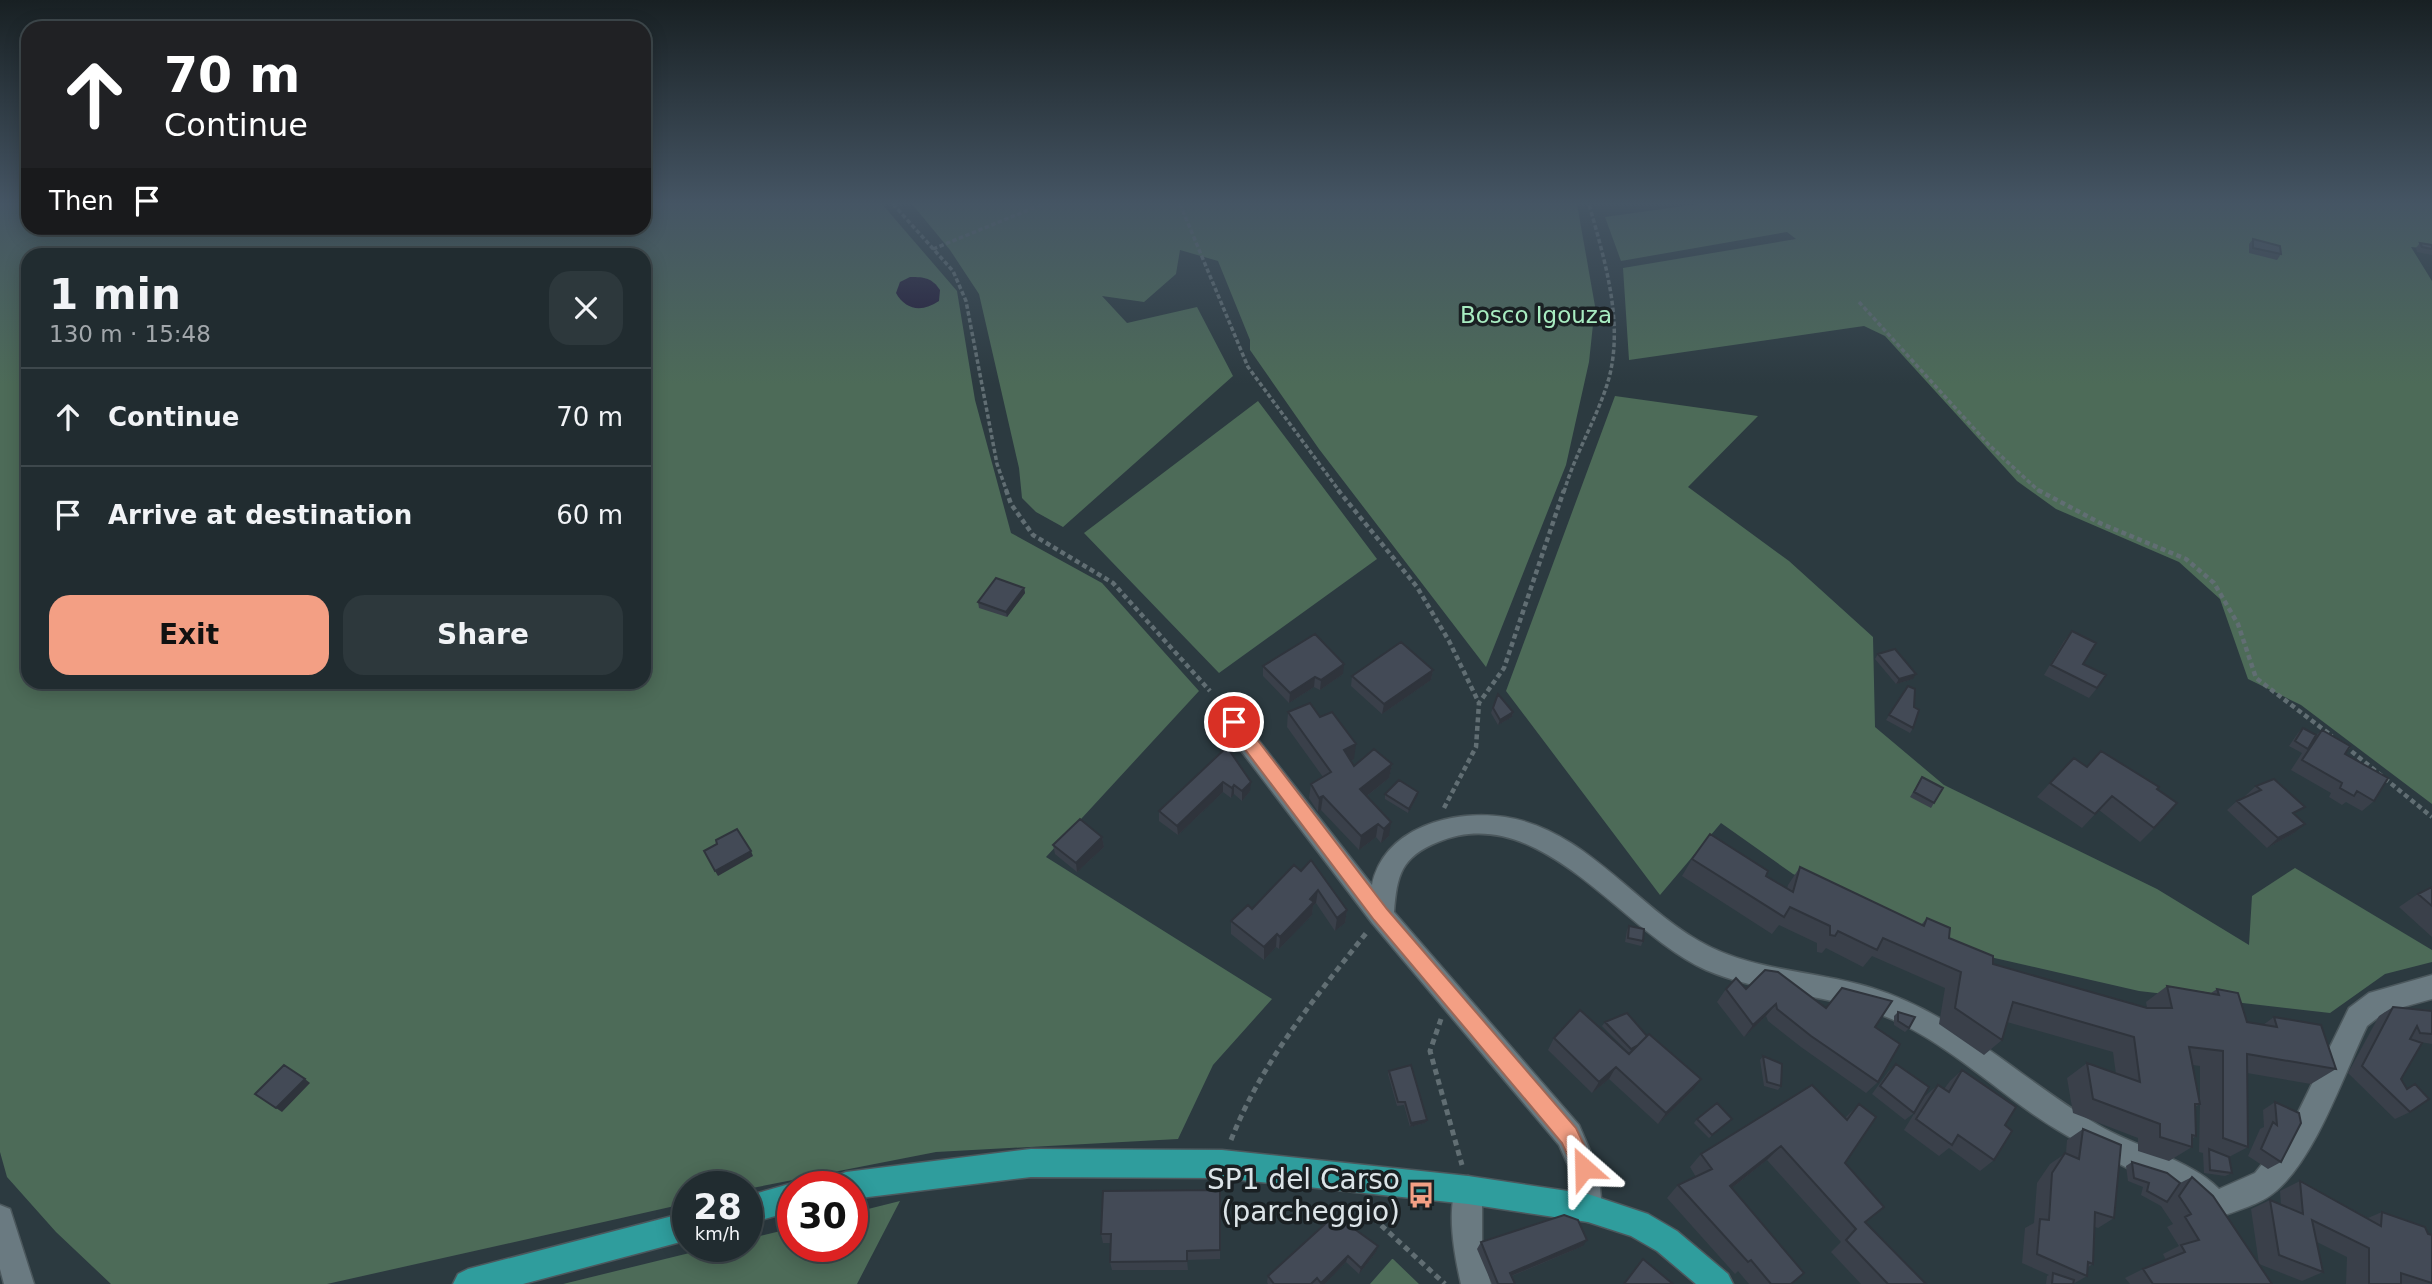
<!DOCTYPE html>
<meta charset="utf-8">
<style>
body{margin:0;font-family:"DejaVu Sans",sans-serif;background:#2d383c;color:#f1f3f6;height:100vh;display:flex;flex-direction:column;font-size:26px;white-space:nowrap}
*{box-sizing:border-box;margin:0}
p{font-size:23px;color:#a2a7ab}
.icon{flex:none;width:38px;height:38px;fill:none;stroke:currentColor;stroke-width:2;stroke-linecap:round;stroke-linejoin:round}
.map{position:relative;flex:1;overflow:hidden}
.side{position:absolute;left:21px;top:248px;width:630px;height:441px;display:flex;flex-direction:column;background:#212c30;border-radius:21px;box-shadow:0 4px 18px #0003,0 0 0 2px #3e484c}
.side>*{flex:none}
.banner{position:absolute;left:21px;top:21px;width:630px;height:214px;border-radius:21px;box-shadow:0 4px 18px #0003,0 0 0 2px #3e484c;background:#202124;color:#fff;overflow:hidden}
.speed{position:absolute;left:672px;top:1171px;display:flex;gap:14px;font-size:35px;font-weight:700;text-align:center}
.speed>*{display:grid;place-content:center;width:91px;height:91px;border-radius:50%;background:#212c30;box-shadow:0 4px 18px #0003,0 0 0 2px #3e484c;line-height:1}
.speed small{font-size:18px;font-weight:400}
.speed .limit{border:10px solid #d22;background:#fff;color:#111}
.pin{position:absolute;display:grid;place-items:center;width:60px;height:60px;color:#fff;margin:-30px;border:4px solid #fff;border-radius:50%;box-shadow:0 2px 7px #0007}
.me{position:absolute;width:77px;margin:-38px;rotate:335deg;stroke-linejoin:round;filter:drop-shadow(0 0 5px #0008)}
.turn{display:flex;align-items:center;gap:24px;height:147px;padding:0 28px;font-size:32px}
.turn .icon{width:91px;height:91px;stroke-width:2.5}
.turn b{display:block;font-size:49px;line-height:60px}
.then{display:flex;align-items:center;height:66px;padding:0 28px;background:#0003;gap:14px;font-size:26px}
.round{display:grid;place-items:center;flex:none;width:74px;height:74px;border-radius:21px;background:#2d383c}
.overview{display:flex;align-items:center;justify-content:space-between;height:119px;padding:0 28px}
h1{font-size:42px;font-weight:700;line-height:52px}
.primary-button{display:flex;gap:14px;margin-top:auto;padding:14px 28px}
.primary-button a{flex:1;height:80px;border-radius:21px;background:#f39f84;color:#111;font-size:28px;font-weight:700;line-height:80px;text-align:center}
.primary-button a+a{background:#2d383c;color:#f1f3f6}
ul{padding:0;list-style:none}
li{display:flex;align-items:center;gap:21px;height:98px;padding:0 28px;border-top:2px solid #3e484c}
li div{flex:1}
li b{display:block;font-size:26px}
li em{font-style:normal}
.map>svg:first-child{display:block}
</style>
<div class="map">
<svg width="2432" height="1284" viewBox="0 0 2432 1284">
<rect width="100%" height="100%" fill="#2c3a40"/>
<path fill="#4d6b58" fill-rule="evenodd" d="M0,204H28V228H644V204H882L957,291L975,400L1011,533L1102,583L1199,691L1046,857L1272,999L1213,1065L1178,1139L936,1152L747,1189V1186H688V1203L327,1284H111L56,1232L7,1177L0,1152ZM28,256H644V682H28Z
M912,204H1577L1595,306L1589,362L1566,465L1486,667L1319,449L1250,350V340L1218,261L1180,250L1176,274L1144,302L1102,296L1127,323L1197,307L1233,376L1063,527L1036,512L1022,498L1019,468L979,294L950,250Z
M1698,204H2432V249L2411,247L2432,281V804L2301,705L2248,679L2220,599L2179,562L2056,509L2017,481L1885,336L1864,326L1629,360L1623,268L1796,239L1787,232L1621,261L1605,217Z
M1615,396L1758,416L1688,487L1789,561L1873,637L1875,727L1944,785L2157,889L2249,945L2252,896L2295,868L2432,950V962L2385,974L2330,1013L2139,991L1977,954L1793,874L1721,823L1660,895L1506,691Z
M1258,401L1377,559L1219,673L1084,533Z
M900,1201L857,1284H563L718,1246H747V1239L793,1228V1246H852V1213Z
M1392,1259H1393L1419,1284H1370Z"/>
<path fill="#201736" d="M910,277C925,277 932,278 940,290L939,301C923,312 906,311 896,293L900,282Z"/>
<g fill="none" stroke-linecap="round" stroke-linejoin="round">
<g stroke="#4c585d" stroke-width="3">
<path id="minor" d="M1223,697L1231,700L1252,732L1372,885C1384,827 1454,809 1505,817C1584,829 1633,903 1699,941C1752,972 1815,970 1872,988C1957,1014 2022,1080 2098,1125C2133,1146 2191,1160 2219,1189L2255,1173L2289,1131L2349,1008L2369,993L2432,975V999L2385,1012L2367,1026C2344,1074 2316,1157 2276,1191C2262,1204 2235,1211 2217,1218C2200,1211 2185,1198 2168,1189C2121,1164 2074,1143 2030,1112C1989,1083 1949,1048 1904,1025C1843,993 1769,997 1706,970C1622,933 1541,799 1438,842C1401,857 1397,875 1394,912L1579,1125L1598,1169L1602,1208L1598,1218L1588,1222L1578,1218L1574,1208L1570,1170L1559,1145L1372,923L1236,744L1212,706L1215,700Z
M1468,1176L1478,1180L1482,1190V1252L1491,1284H1461C1454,1253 1446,1210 1458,1180Z
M0,1205L10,1209L34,1284H4L0,1269Z"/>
</g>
<g stroke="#4c585d" stroke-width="3">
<path id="major" d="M1031,1149L1222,1150L1468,1176L1588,1194L1648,1214L1677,1231L1728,1274L1733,1284H1696L1657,1251L1631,1236L1588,1222L1468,1204L1222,1178L1031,1177L852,1199V1186H832L836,1176L846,1172Z
M793,1183L802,1186H793V1211L747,1224V1196Z
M688,1212V1240L523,1284H453L458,1274L468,1269Z"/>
</g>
<path stroke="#616e73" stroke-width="3.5" stroke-dasharray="4.5 2.5" stroke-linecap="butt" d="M893,204L953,271L966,301L997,464L1007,492
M1180,204L1248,367L1340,492
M933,249L1043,204
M1859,302L1989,445L2040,492
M1564,492C1575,453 1598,417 1609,378C1624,321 1604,258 1589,204"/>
<path stroke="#616e73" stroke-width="4.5" stroke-dasharray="5 3.5" stroke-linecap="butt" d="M1006,490L1011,504L1033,535L1113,583L1210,691
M1338,490L1417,587L1449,641L1479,703
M2038,490L2102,524L2186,559L2214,583L2238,624L2256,678L2332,736
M2345,746L2432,817
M1444,808L1476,747L1479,703L1504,668L1564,490"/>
<path stroke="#616e73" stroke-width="5" stroke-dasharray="6 4.5" stroke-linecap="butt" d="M1441,1019L1430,1051L1462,1165
M1231,1140C1262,1061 1315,998 1367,932
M1358,1204L1445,1284"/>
<use href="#minor" fill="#6a7a81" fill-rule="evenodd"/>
<use href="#major" fill="#2f9d9d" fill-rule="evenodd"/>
</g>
<path fill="#3a404a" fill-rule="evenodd" d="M2253,239L2281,254L2277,260L2249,253V244Z
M2420,243L2432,245V255L2417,252L2416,248Z
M1024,588L1025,593L1007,617L979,608L978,602Z
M2072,631L2083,664L2097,688L2089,698L2044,675L2064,641Z
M1878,654L1913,679L1896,684L1875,659Z
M1263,666L1343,674L1320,690L1314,687L1289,703L1263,676Z
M1433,670L1431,680L1382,714L1351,686L1352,676Z
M1908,686L1913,728L1910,733L1886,720Z
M1498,694L1513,712L1512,717L1498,725L1491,713Z
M1288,712L1320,717L1354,759L1351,760L1354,766L1392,764L1389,778L1367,796L1389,836L1381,843L1376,837L1359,850L1321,810L1318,812L1309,798L1311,784L1323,777L1287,727Z
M2303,728L2316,735L2322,730L2345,754L2374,801L2362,811L2346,802L2342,805L2329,797L2331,793L2291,770L2302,753L2289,746L2298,733Z
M1227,747L1250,791L1242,801L1234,794L1231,798L1223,792L1178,835L1159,821V811Z
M2087,767L2157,789L2154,828L2140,842L2099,810L2082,828L2037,797L2050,783Z
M1922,777L1934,803L1931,808L1910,797Z
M2256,786L2295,815L2294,833L2267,848L2227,810L2237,801L2246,797L2245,796Z
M1385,794L1417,797L1408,813L1385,799Z
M1102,837L1104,847L1077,872L1055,854L1053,845Z
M1692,859L1787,889L1788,885L1800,867L1921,925L1927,918L1949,938L1993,964L2147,1008L2146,1002L2167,986L2211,993L2217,989L2247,1022L2263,1025L2274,1017L2336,1069L2311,1084L2247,1073L2248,1147L2229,1157L2232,1173L2225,1176L2204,1173L2203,1153L2199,1152L2200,1104L2195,1107L2196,1136L2192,1139V1147L2169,1161L2138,1151V1138L2073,1113L2067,1078L2087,1063L2116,1074L2113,1052L2007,1022L2002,1040L1984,1055L1939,1024L1945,988L1872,956L1863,967L1826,948L1822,953L1817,952V943L1779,925L1772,934L1682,876ZM2193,1065L2200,1066V1102Z
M1294,865L1347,910L1345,923L1335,931L1316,903L1313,906L1312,915L1279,949L1276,947L1264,960L1231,934V921L1252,909Z
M2432,887V937L2399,907L2418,894Z
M1629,926L1643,941L1641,946L1625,942L1627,930Z
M1842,988L1875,1027L1878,1082L1866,1093L1801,1047L1768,1021L1766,1016L1744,1037L1717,1002L1726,989H1746L1825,1008Z
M2393,1007L2432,1010V1044L2420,1042L2401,1079L2410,1112L2395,1119L2348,1073L2379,1016Z
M1898,1012L1909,1028L1905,1032L1894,1025V1016Z
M1605,1022L1692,1091L1658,1124L1609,1079L1592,1093L1548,1050L1554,1038L1629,1053L1602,1026Z
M1763,1056L1781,1086L1778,1090L1764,1086L1760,1060Z
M1896,1064L1914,1113L1905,1120L1872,1094L1888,1072Z
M1962,1070L2005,1125L1994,1160L1980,1171L1949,1148L1939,1156L1904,1130L1925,1096L1938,1085L1944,1089L1950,1081Z
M1389,1071L1427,1120L1425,1123L1410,1127L1404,1105L1397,1106L1388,1074Z
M2275,1102L2281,1162L2268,1169L2248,1156L2260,1129L2264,1127L2263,1110Z
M1859,1104L1845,1163L1865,1222L1926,1284H1861L1831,1252L1841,1242L1767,1160L1732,1188L1791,1284H1749L1738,1271L1735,1274L1667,1198L1678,1185L1696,1177L1690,1167L1701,1154L1845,1118Z
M1697,1119L1728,1122L1709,1138L1694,1123Z
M2083,1129L2114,1218L2098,1228L2095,1227L2093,1264L2088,1267L2087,1276L2073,1284H2046L2047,1276L2049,1275L2022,1263L2025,1228L2034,1223L2037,1183L2050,1164L2066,1153L2067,1140Z
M2132,1162L2180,1183L2192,1177L2272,1284H2130L2125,1278L2143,1269L2166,1260L2163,1254L2179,1246L2167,1227L2173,1224L2161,1206L2141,1195L2143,1187L2128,1181L2126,1166Z
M2300,1181L2368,1218L2382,1212L2432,1235V1284H2346L2347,1257L2317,1242L2323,1272L2302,1281L2259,1264L2251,1209L2270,1200L2281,1205L2280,1191Z
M1220,1190V1259L1187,1260L1188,1270H1112L1110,1262L1111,1243H1103L1101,1234Z
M1335,1215L1376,1252L1359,1274L1346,1262L1325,1284H1268L1267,1282L1268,1276Z
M1481,1242L1583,1246L1512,1276L1515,1284H1492L1477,1249Z"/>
<path fill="#2f343c" d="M1024,588L1025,593L1007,617L1006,612Z
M1344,664L1343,674L1320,690L1321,680Z
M1433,670L1431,680L1382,714L1384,704Z
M1916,674L1913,679L1896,684L1899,679Z
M1315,677L1314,687L1289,703L1290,693Z
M1513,712L1512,717L1498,725L1500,720Z
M1356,744L1354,759L1342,765L1344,750Z
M1392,764L1389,778L1358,803L1360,789Z
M1223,782V792L1178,835L1177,826Z
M1251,782L1250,791L1242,801V791Z
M1234,785V794L1231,798L1232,788Z
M1418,792L1417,797L1408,813L1409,809Z
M1323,796L1321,810L1318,812L1319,798Z
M1391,822L1389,836L1381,843L1384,829Z
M1378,824L1376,837L1359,850L1361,836Z
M2305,824L2294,833L2267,848L2278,838Z
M1102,837L1104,847L1077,872L1076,863Z
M751,851L753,856L718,876L715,871Z
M1318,890L1316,903L1313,906L1312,915L1279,949L1280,937Z
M1347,910L1345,923L1335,931L1337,918Z
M1277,934L1276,947L1264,960V947Z
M1776,1004L1766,1016L1744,1037L1753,1025Z
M1616,1067L1609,1079L1592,1093L1599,1082Z
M305,1079L310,1083L282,1112L276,1108Z
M1701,1079L1692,1091L1658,1124L1666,1113Z
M1427,1120L1425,1123L1410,1127L1411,1123Z
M1781,1146L1767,1160L1718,1199L1730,1186Z
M1587,1240L1583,1246L1506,1278L1510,1273Z
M1378,1246L1376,1252L1359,1274L1361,1268Z
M1348,1256L1346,1262L1325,1284H1321Z"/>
<path fill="#434a56" stroke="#2f343c" stroke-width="2" d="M2253,239L2280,246L2281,254L2253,248Z
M2420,243L2432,245V249L2422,247Z
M996,578L1024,588L1006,612L978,602Z
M2072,631L2096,643L2083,664L2106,675L2097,688L2051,665Z
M1315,634L1344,664L1321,680L1315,677L1290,693L1263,666Z
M1401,642L1433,670L1384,704L1352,676Z
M1895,649L1916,674L1899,679L1878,654Z
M1908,686L1915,689L1914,707L1919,710L1913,728L1889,715Z
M1498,694L1513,712L1500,720L1493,708Z
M1310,703L1320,717L1332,712L1356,744L1344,750L1354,766L1374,749L1392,764L1360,789L1391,822L1384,829L1378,824L1361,836L1323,796L1319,798L1311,784L1331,772L1288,712Z
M2303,728L2316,735L2308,749L2295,741Z
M2322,730L2350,746L2345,754L2388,778L2374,801L2357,791L2354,796L2340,788L2342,783L2302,760Z
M1227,747L1251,782L1242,791L1234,785L1232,788L1223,782L1177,826L1159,811Z
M2101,751L2159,787L2157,789L2177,803L2154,828L2112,796L2095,814L2050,783L2074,758L2087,767Z
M1922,777L1943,788L1934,803L1914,792Z
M2274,779L2305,807L2293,813L2305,824L2278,838L2237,801L2261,790L2256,786Z
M1399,780L1418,792L1409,809L1385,794Z
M1080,819L1102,837L1076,863L1053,845Z
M737,829L751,851L715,871L704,851L717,844L716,840Z
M1710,834L1768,871L1766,876L1793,892L1800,867L1924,926L1927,918L1950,928L1949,938L1993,956V964L2147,1008H2172L2167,986L2219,995L2217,989L2238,993L2247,1022L2277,1027L2274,1017L2321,1025L2336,1069L2247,1054L2248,1147L2223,1138V1051L2189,1047L2200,1104H2195L2196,1136L2192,1135V1147L2160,1137V1124L2093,1099L2087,1063L2140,1082L2134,1037L2013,1002L2002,1040L1955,1008L1961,972L1883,938L1877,950L1838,931L1835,936L1830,935V926L1790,907L1784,917L1692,859Z
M1311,860L1347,910L1337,918L1318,890L1310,899L1314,902L1280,937L1277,934L1264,947L1231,921L1248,905L1252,909L1294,865L1301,871Z
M2432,887V906L2418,894Z
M1629,926L1644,929L1643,941L1628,938Z
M1765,970L1778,972L1826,1008L1842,988L1892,1001L1875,1027L1900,1044L1878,1082L1811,1036L1777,1009L1776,1004L1753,1025L1726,989L1736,978L1746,989Z
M2393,1007L2432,1011V1034L2420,1033L2417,1026L2410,1039L2422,1043L2401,1079L2407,1089L2415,1084L2429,1099L2410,1112L2362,1066Z
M1580,1010L1629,1054L1649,1034L1701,1079L1666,1113L1616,1067L1599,1082L1554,1038Z
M1898,1012L1915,1017L1909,1028L1898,1021Z
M1627,1013L1647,1036L1638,1045L1631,1049L1605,1022Z
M1763,1056L1782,1064L1781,1086L1767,1082Z
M1896,1064L1929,1087L1914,1113L1880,1086Z
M284,1065L305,1079L276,1108L255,1094Z
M1411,1065L1427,1120L1411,1123L1405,1102H1398L1389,1071Z
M1962,1070L2016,1107L2005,1125L2012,1131L1994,1160L1958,1135L1952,1145L1916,1119L1938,1085L1949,1092Z
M1812,1085L1847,1120L1859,1104L1876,1117L1845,1163L1884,1207L1865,1222L1926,1284H1888L1846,1240L1856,1229L1781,1146L1730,1186L1804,1273L1791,1284H1771L1751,1260L1748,1262L1678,1185L1712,1169L1701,1154Z
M2275,1102L2299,1113L2301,1123L2281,1162L2261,1149L2273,1122L2277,1125Z
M1717,1103L1732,1119L1712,1135L1697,1119Z
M2083,1129L2121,1145L2114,1218L2095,1212L2093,1264L2088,1262L2087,1276L2037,1254L2040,1219L2049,1220L2052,1173L2065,1153L2079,1159Z
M2209,1149L2229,1157L2232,1173L2210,1170Z
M2132,1162L2167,1173L2180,1183L2167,1202L2147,1191L2149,1183L2134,1178Z
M2192,1177L2213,1196L2272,1284H2153L2143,1269L2185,1252L2181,1245L2199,1240L2185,1217L2191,1214L2179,1196Z
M2300,1181L2381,1226L2382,1212L2425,1227L2428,1234L2432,1235V1283L2401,1273V1284H2369V1248L2312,1220L2323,1272L2279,1255L2270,1200L2303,1214Z
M1220,1190V1250L1187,1251V1261L1110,1262L1111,1234H1101L1103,1191Z
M1335,1215L1378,1246L1361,1268L1348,1256L1321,1283L1317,1278L1311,1284H1274L1268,1276Z
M1564,1215L1578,1220L1587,1240L1510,1273L1515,1284H1498L1481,1242Z
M1643,1259L1673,1284H1624Z
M2053,1273L2074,1280L2073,1284H2052Z"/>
<linearGradient id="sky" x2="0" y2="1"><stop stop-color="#182023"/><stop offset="0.53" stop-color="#455564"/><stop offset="1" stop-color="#455564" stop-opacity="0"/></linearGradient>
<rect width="2432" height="384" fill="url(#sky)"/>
<path fill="#f39f84" stroke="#9e6756" stroke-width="2" d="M1234,715L1240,717L1387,909L1576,1128L1595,1168L1592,1176L1584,1179L1577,1176L1562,1143L1374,920L1228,727L1225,722Z"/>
<defs>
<g id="bus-bare" transform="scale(2.1)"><path d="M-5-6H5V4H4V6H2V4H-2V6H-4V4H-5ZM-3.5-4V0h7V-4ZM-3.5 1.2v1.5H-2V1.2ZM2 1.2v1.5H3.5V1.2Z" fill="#f39f84" stroke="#1a2023" stroke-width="2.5" paint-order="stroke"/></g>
</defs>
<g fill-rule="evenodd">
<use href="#bus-bare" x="1421" y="1195"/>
</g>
<g text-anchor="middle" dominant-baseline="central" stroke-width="7" stroke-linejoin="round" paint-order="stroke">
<g font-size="23" fill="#a8ecc1" stroke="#1a2023">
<text x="1536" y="315">Bosco Igouza</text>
</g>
<g font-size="28" fill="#dce4e8" stroke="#1a2023" text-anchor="end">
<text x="1400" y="1179">SP1 del Carso<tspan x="1400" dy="32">(parcheggio)</tspan></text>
</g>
</g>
</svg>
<div class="speed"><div>28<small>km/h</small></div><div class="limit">30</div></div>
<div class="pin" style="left:1234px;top:722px;background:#d93025"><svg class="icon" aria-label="arrive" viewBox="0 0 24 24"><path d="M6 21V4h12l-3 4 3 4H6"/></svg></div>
<svg class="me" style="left:1584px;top:1168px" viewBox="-20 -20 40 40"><path d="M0-17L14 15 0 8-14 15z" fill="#f39f84" stroke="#fff" stroke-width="4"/></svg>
<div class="banner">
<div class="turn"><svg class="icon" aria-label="ahead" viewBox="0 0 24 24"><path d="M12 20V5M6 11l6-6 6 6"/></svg><div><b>70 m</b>Continue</div></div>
<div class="then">Then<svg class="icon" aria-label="arrive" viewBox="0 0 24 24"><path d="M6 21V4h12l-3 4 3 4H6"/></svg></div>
</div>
<section class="side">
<div class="overview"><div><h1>1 min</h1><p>130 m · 15:48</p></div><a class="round"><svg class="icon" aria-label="close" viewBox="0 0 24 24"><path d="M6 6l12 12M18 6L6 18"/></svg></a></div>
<ul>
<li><svg class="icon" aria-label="ahead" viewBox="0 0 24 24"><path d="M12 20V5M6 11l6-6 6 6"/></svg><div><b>Continue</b></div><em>70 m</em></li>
<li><svg class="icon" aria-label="arrive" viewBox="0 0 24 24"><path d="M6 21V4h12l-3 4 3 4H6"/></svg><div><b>Arrive at destination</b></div><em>60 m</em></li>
</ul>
<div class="primary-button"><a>Exit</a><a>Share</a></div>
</section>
</div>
